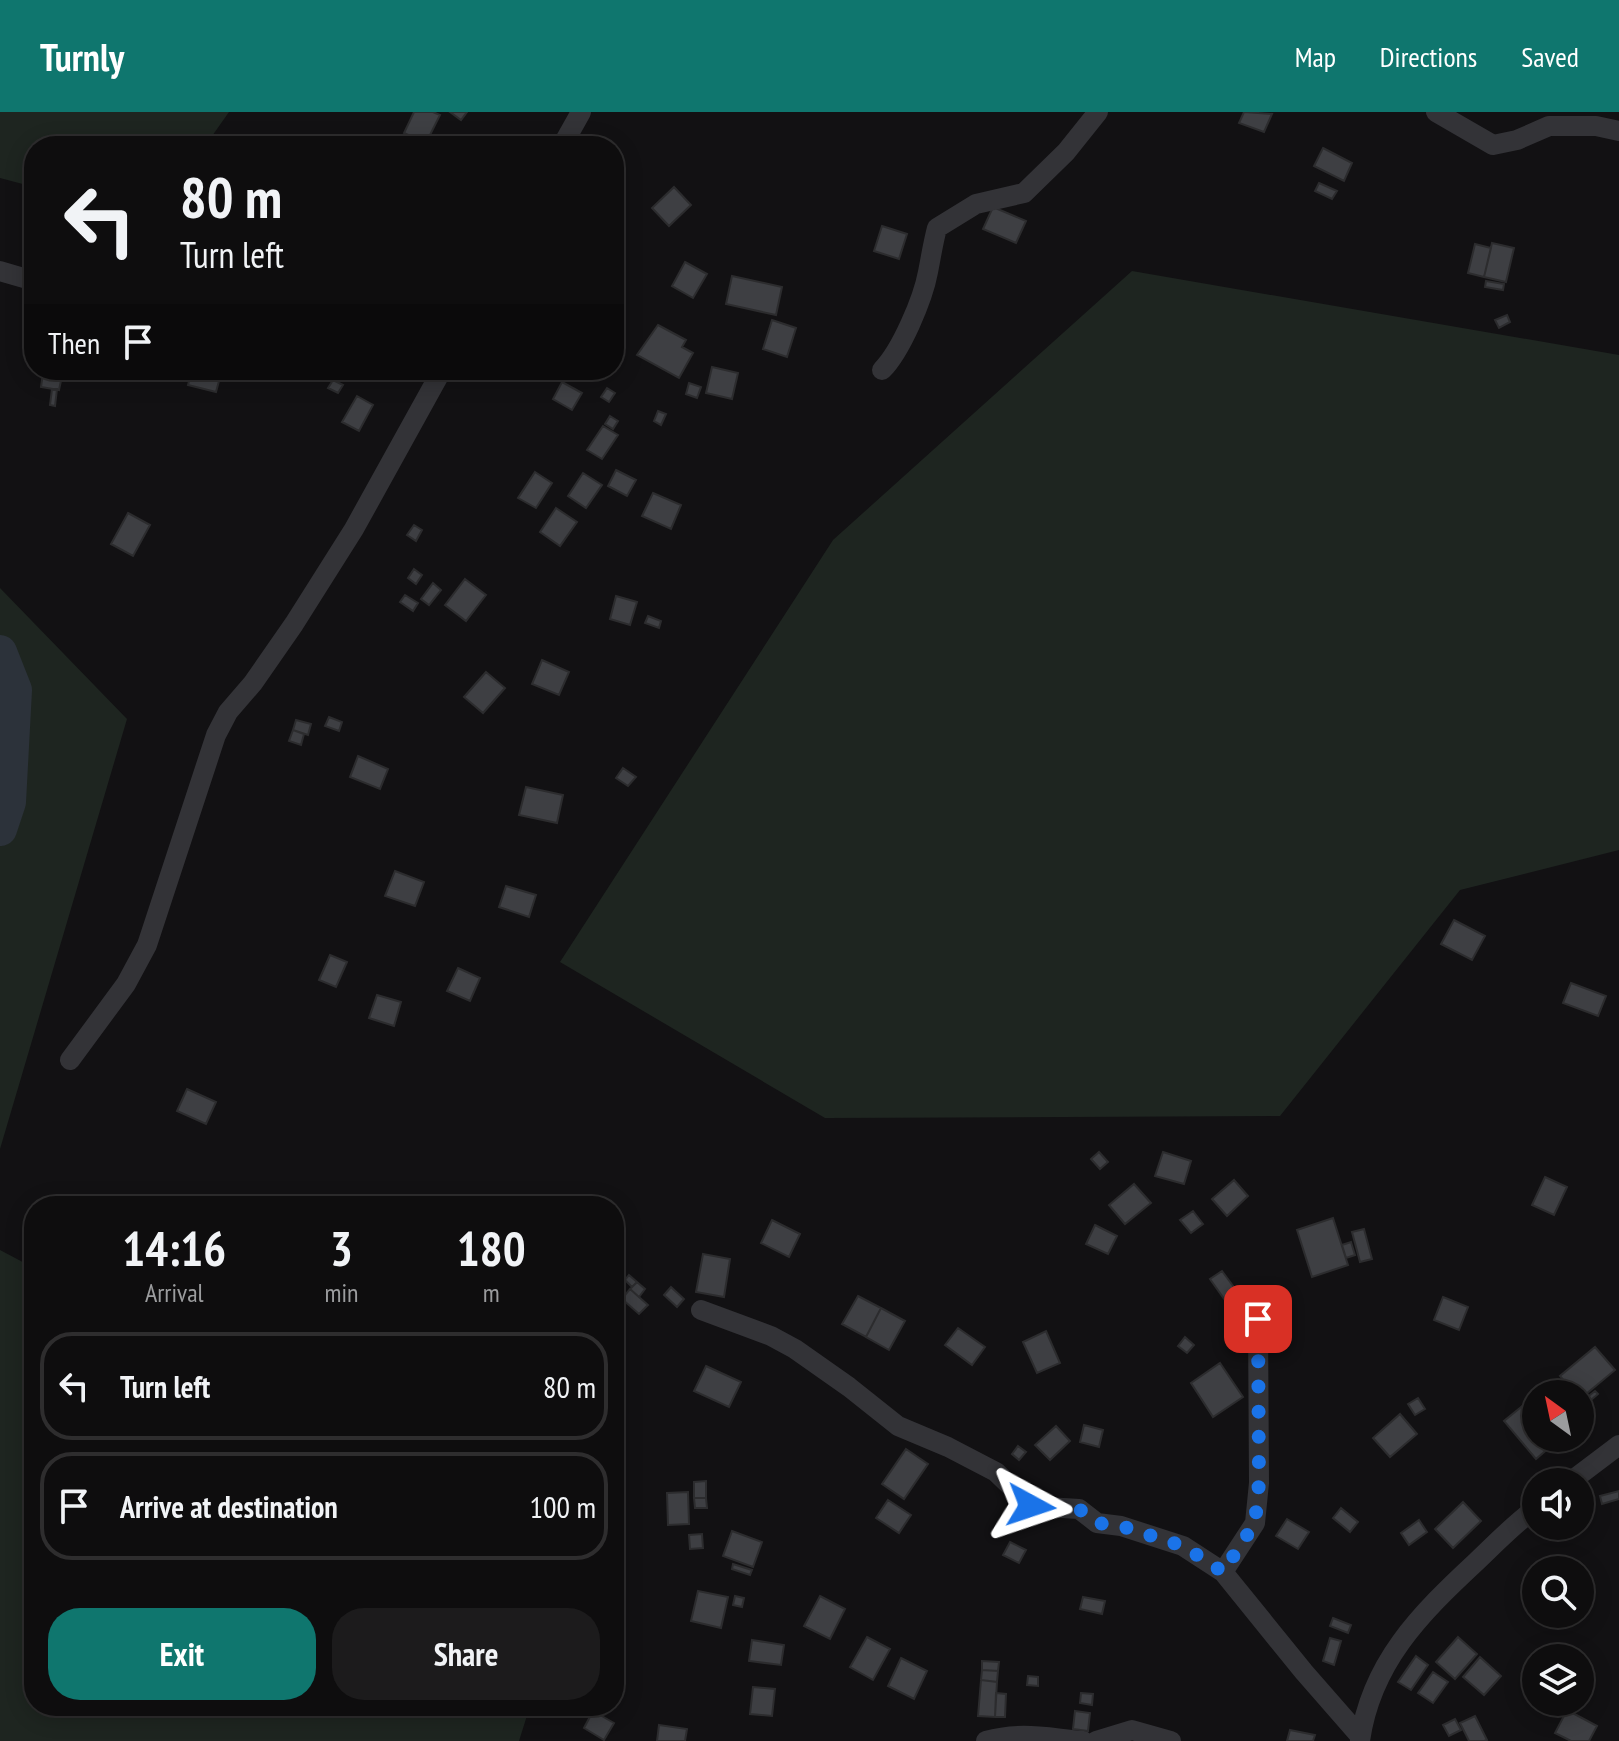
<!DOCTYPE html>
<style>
body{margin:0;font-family:"PT Sans Narrow",sans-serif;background:#1c1b1c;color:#f1f3f6;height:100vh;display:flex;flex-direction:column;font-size:30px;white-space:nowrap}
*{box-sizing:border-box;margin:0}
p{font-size:26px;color:#9b9c9e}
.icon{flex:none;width:44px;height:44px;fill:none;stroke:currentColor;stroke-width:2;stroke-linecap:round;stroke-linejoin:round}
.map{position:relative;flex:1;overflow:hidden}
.drawer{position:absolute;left:24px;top:1084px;width:600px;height:520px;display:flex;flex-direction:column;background:#0e0d0e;border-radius:32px;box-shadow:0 4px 20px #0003,0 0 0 2px #2e2d2e}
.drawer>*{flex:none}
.hud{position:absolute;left:24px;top:24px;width:600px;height:244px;border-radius:32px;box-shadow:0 4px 20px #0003,0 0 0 2px #2e2d2e;background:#0e0d0e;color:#f1f3f6;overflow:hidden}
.needle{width:52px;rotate:327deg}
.controls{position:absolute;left:1522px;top:1268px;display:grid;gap:16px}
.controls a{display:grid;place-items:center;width:72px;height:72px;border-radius:50%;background:#0e0d0e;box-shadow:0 4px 20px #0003,0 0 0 2px #2e2d2e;font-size:40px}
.pin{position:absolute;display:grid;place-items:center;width:68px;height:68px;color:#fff;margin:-34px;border-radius:16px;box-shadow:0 4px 12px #0006}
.me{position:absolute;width:88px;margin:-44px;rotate:95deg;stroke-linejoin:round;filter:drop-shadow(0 0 6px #0008)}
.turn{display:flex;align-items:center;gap:28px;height:168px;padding:0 24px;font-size:36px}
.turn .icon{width:104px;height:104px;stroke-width:2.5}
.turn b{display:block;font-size:56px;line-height:68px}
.then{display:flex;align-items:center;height:76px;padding:0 24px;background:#0003;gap:16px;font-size:30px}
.eta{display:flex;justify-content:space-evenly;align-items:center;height:136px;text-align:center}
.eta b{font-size:48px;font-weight:700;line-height:56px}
.cta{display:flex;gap:16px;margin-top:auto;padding:16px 24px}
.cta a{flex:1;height:92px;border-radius:32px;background:#0f766e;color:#fff;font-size:32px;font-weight:700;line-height:92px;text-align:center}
.cta a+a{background:#1c1b1c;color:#f1f3f6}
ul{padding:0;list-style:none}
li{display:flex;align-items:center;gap:24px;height:108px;margin:0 16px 12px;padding:0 8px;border:4px solid #2e2d2e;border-radius:32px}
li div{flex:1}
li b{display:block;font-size:30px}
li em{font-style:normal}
header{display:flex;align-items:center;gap:48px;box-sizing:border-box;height:112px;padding:0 40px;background:#0f766e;color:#fff}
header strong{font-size:38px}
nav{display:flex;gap:44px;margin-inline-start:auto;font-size:28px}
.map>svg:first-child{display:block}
</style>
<header>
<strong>Turnly</strong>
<nav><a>Map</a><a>Directions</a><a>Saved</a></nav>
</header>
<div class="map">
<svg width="1619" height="1629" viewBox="0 0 1619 1629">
<rect width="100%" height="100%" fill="#121113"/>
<path fill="#1e2520" d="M0,0H229L205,34H34V75L0,66Z
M1132,159L1619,243V738L1460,778L1280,1004L825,1006L560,850L833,428Z
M0,476L127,607L0,1037Z
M0,1138L34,1156V1594H530L519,1629H0Z"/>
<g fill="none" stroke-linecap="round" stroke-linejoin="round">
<path stroke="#2c323a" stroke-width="34" d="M0,540L15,578L9,690L0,717"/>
</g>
<path fill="#3e3f43" stroke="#2c2c2e" stroke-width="2" d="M414,0H433L440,3L426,31L404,21Z
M450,0H467L461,8Z
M1244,0L1272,2L1264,20L1239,11Z
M403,24L422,33L421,34H406L400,31Z
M1323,36L1352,51L1344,69L1314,54Z
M1319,71L1337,79L1332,87L1315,79Z
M674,75L691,93L669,114L652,96Z
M993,95L1026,109L1016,131L983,117Z
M882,114L907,122L899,147L874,139Z
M1492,131L1514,136L1506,170L1484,165Z
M1475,132L1491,136L1484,165L1468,161Z
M685,150L707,162L693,186L672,174Z
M732,164L782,175L776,203L726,192Z
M1486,169L1504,172L1503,178L1485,175Z
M1507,203L1510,210L1499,216L1495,208Z
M772,208L796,216L787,245L763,237Z
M658,213L686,228L682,235L693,241L679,266L637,243Z
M712,255L738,261L732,287L706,281Z
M192,258H222L216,280L188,273Z
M43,261L62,264L59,278L41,275Z
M333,268L343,273L338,281L328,276Z
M562,270L582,281L572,298L553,287Z
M689,271L701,275L697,286L686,282Z
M607,276L615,281L609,290L601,285Z
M52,277H57L55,294L50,293Z
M357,284L373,293L359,319L342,310Z
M658,299L666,302L661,313L654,309Z
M610,304L618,309L613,317L605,312Z
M603,314L618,323L602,347L587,338Z
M616,358L636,368L627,384L608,374Z
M535,360L552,371L536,396L518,386Z
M583,361L602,373L586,396L568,384Z
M653,381L681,393L671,417L642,404Z
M556,396L577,410L560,434L540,420Z
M128,401L150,413L133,444L111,432Z
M414,413L422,418L416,429L407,423Z
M414,457L422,463L416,472L408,466Z
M465,467L486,483L466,509L445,493Z
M433,471L441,478L429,493L421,487Z
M405,483L418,491L413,499L400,490Z
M616,484L637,490L630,513L610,507Z
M648,504L661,509L659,516L645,511Z
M542,548L569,560L559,583L532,572Z
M486,560L505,576L483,601L464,585Z
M329,605L342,610L339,619L325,614Z
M296,608L311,612L308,623L293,618Z
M293,618L304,622L301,633L289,629Z
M358,644L388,657L380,677L350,665Z
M623,656L636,665L628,674L616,666Z
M526,675L563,683L557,711L519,703Z
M395,759L424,770L415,794L385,784Z
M506,774L536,783L529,805L499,795Z
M1454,808L1485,824L1472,848L1441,832Z
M330,843L347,850L336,875L319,868Z
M458,856L480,866L470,889L447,879Z
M1571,871L1606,884L1598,904L1563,891Z
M377,883L401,890L394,914L369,906Z
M187,977L216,990L206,1012L177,999Z
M1099,1040L1108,1050L1100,1057L1091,1047Z
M1163,1040L1191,1049L1184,1072L1155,1064Z
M1545,1065L1567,1075L1554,1103L1532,1093Z
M1234,1068L1248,1084L1227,1104L1212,1087Z
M1134,1072L1151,1091L1125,1112L1109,1093Z
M1193,1099L1203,1112L1191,1121L1180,1108Z
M1333,1106L1348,1153L1312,1165L1297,1118Z
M772,1108L800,1122L789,1145L761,1131Z
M1095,1113L1117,1124L1108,1142L1086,1132Z
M1364,1117L1372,1147L1360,1150L1352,1120Z
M1351,1130L1355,1143L1346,1146L1342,1133Z
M703,1142L730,1147L724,1185L696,1180Z
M1222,1159L1239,1182L1227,1191L1210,1167Z
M629,1163L637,1170L632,1175L625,1168Z
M637,1170L645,1177L639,1185L630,1177Z
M671,1175L684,1187L677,1195L664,1183Z
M630,1177L648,1193L639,1202L622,1187Z
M858,1184L881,1196L866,1225L842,1212Z
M1443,1185L1468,1195L1459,1218L1434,1208Z
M881,1196L905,1209L889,1238L866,1225Z
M958,1216L985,1235L972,1253L945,1233Z
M1046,1219L1060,1251L1037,1261L1023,1230Z
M1185,1225L1194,1233L1187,1241L1178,1234Z
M1595,1235L1615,1258L1580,1287V1282H1575L1560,1264Z
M1220,1251L1243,1285L1213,1305L1191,1271Z
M706,1254L741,1270L729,1295L694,1279Z
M1595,1279L1598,1282L1584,1294L1581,1290Z
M1418,1286L1425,1297L1415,1303L1408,1292Z
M1526,1291L1536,1303V1326L1558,1328L1536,1347L1504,1309Z
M1400,1302L1417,1322L1390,1345L1373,1326Z
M1084,1313L1103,1318L1099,1335L1080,1330Z
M1056,1314L1070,1329L1050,1348L1035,1333Z
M1018,1334L1026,1340L1019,1348L1012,1342Z
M906,1337L928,1352L904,1387L882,1372Z
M706,1369V1386H694V1370Z
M1619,1379V1387L1602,1392L1600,1384Z
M688,1380L689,1412L668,1413L667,1381Z
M694,1386H706L707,1396H695Z
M888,1388L911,1403L899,1421L876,1406Z
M1463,1390L1481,1409L1453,1436L1435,1417Z
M1341,1396L1358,1410L1350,1420L1333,1406Z
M1287,1407L1309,1420L1298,1437L1276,1424Z
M1419,1408L1427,1420L1409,1433L1401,1421Z
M732,1419L762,1430L753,1455L723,1444Z
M702,1422L703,1436L690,1437L689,1423Z
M1010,1430L1026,1438L1019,1451L1003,1443Z
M733,1452L752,1458L750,1463L732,1457Z
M698,1479L728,1485L721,1516L691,1509Z
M735,1484L744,1486L742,1495L733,1493Z
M820,1484L845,1497L830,1527L804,1514Z
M1083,1485L1105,1489L1102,1502L1080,1497Z
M1333,1506L1351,1513L1348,1521L1330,1514Z
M867,1525L890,1537L873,1568L850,1555Z
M1458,1525L1477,1542L1455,1567L1436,1550Z
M1330,1526L1341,1529L1334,1553L1323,1549Z
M752,1528L784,1533L781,1553L749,1549Z
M1416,1544L1428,1553L1411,1578L1398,1570Z
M1480,1545L1501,1564L1484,1583L1463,1565Z
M901,1546L927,1559L914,1587L888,1574Z
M982,1549L999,1550L998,1559L982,1558Z
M982,1558L998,1559L997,1570L981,1568Z
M1433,1560L1448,1570L1433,1591L1418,1581Z
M1028,1564L1038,1565V1574L1027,1573Z
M981,1568L997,1570L995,1605L978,1604Z
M753,1575L775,1577L772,1604L750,1602Z
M996,1581L1006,1582L1005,1605H995Z
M1081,1581L1093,1582L1092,1593L1080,1591Z
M1567,1598L1597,1614L1589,1629H1571L1555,1621Z
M593,1599L614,1611L604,1628L584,1616Z
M1075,1599L1090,1601L1088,1619L1073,1617Z
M1475,1604L1487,1628L1484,1629H1469L1460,1611Z
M1455,1607L1461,1618L1449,1624L1443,1613Z
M659,1613L687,1617L685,1629H657Z
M1290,1618L1315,1623L1313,1629H1287Z"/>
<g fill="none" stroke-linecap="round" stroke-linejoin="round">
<path stroke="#333337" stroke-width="20" d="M1436,0L1493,33L1517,28L1549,14H1596L1619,19
M562,34L581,0
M0,159L34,169
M882,258C901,239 923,187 928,160C931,145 933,131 937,116L976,92L1024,81L1066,40L1098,0
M70,948L126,872L147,833L216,623L228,600L253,571L294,512L354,417L442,258
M701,1198L771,1224L795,1237L849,1275L898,1314L948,1335L996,1360L1031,1394L1079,1397L1097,1411L1121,1414L1183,1434L1223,1460
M1258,1207L1259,1371L1255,1411L1223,1460L1304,1560L1360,1624
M1570,1370L1619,1333
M986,1629C1022,1619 1047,1626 1083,1629
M1096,1629L1132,1618L1171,1629
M1360,1629C1371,1551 1420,1502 1476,1450C1495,1432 1514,1412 1536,1396"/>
</g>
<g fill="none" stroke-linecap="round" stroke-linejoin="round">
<path stroke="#1a73e8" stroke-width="14" stroke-dasharray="0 25.2" d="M1031,1394L1079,1397L1097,1411L1121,1414L1183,1434L1223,1460L1255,1411L1259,1371L1258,1207"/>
</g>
</svg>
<div class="controls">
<a><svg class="needle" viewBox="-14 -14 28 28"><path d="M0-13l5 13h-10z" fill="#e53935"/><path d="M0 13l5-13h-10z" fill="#9b9c9e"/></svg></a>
<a><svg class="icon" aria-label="sound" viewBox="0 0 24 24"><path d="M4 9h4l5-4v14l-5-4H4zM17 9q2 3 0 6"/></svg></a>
<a><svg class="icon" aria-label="search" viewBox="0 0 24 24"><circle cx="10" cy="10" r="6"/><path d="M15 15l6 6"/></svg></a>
<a><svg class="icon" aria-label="layers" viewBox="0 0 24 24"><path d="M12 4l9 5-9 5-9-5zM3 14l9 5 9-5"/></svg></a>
</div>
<div class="pin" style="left:1258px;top:1207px;background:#d93025"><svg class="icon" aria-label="arrive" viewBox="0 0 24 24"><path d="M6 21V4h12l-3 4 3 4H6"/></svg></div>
<svg class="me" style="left:1031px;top:1394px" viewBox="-20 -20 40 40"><path d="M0-17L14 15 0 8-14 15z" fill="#1a73e8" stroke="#fff" stroke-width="4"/></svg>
<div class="hud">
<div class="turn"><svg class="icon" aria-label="left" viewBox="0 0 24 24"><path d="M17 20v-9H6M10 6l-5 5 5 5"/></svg><div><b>80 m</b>Turn left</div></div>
<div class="then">Then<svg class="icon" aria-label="arrive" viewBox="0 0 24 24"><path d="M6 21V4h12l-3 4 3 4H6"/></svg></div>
</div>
<section class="drawer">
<div class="eta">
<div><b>14:16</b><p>Arrival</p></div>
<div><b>3</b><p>min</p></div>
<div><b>180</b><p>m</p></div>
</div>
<ul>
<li><svg class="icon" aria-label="left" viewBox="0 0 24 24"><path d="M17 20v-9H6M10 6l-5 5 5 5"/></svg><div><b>Turn left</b></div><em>80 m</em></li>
<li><svg class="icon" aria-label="arrive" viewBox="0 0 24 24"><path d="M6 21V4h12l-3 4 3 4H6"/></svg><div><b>Arrive at destination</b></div><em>100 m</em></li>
</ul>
<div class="cta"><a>Exit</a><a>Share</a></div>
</section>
</div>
